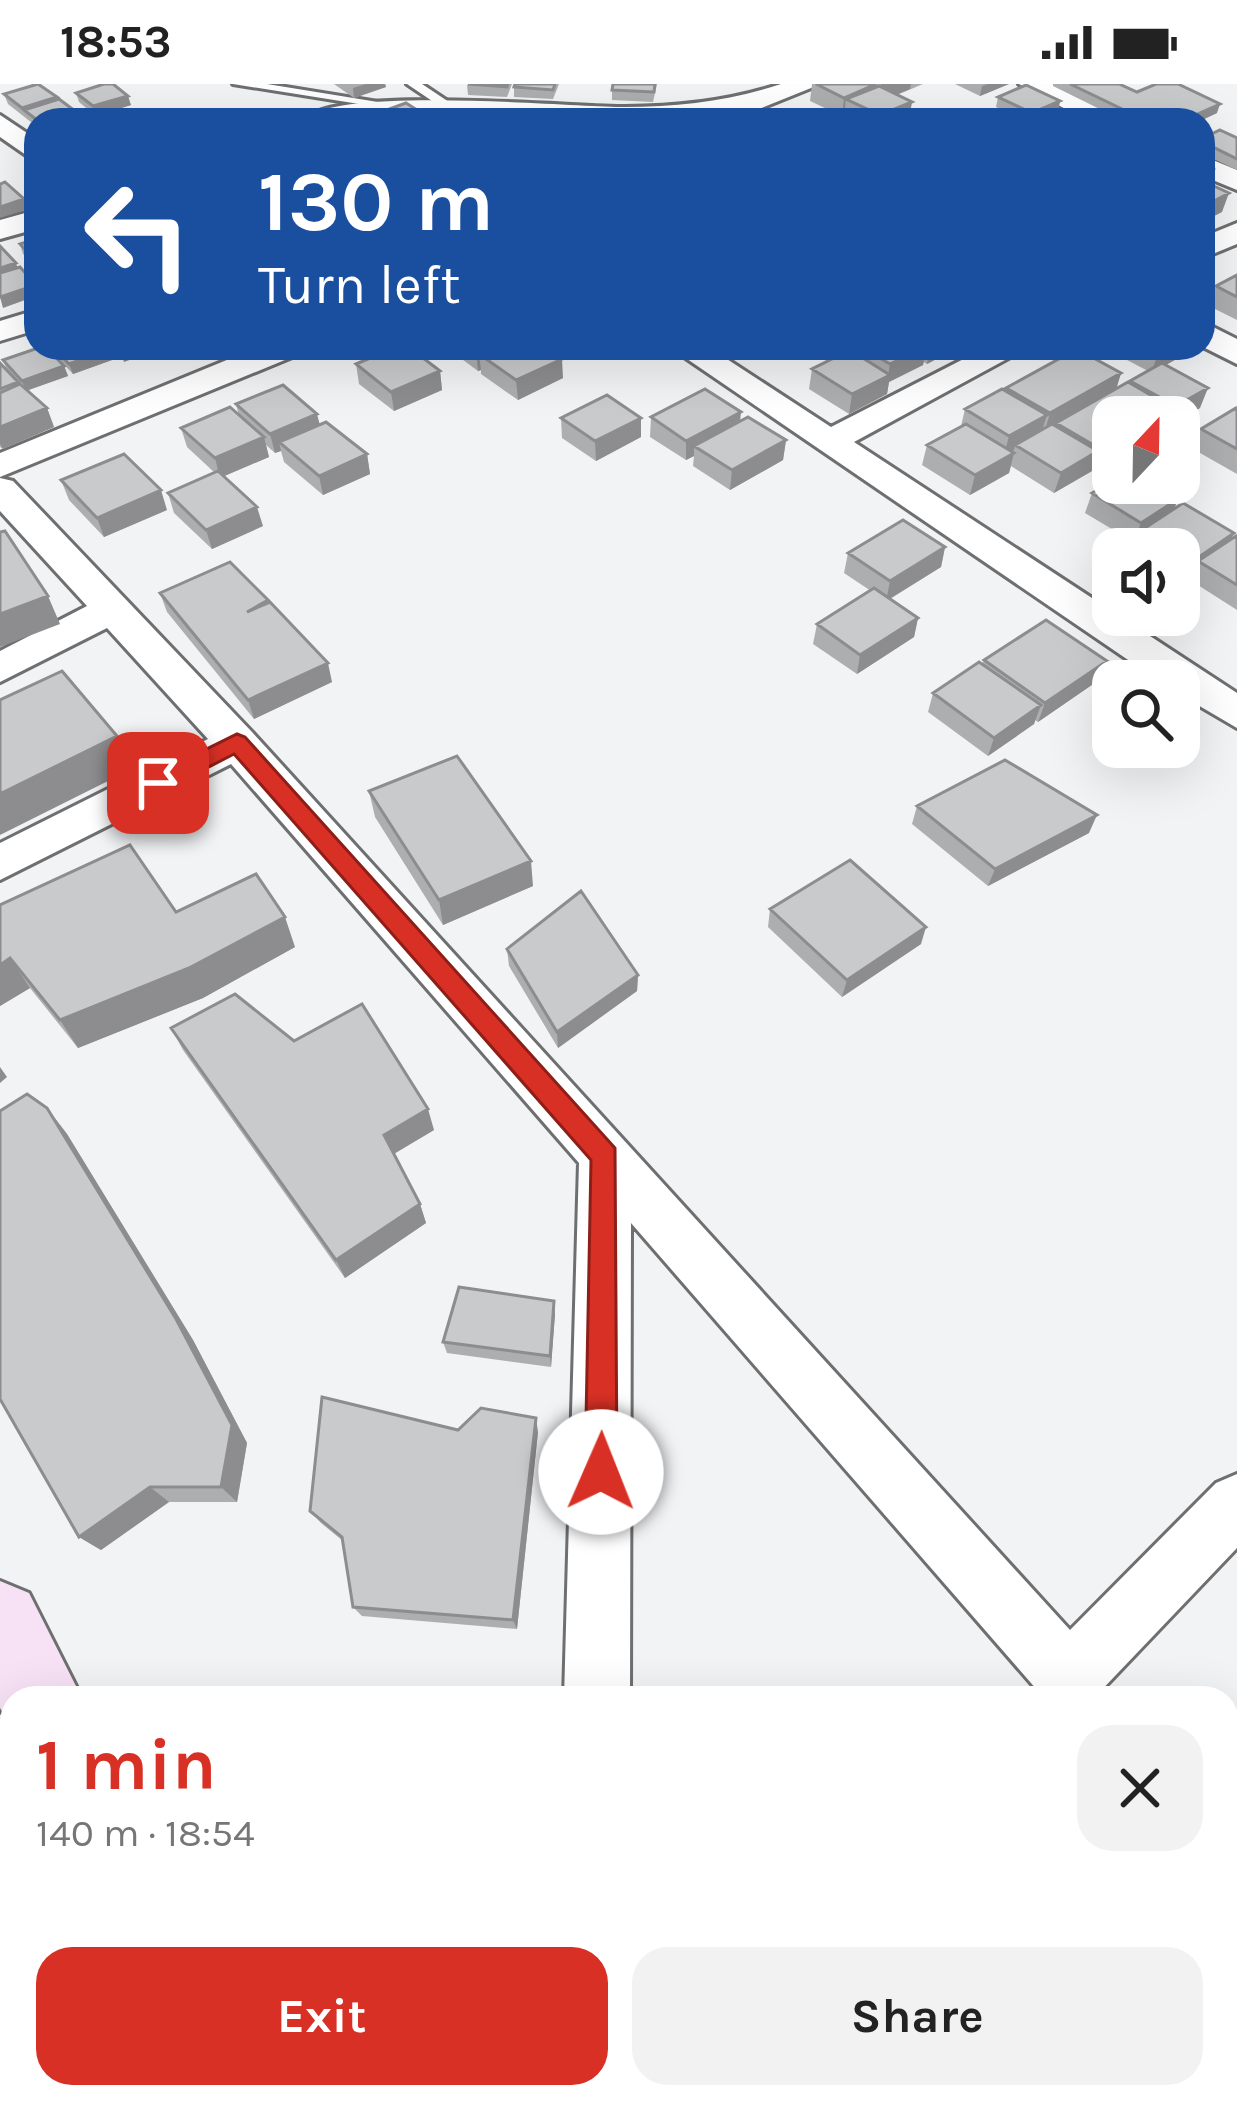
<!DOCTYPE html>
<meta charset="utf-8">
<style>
body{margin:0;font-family:Karla,sans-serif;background:#f2f2f2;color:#222;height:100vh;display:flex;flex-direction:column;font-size:45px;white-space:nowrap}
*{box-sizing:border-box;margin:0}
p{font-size:39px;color:#767676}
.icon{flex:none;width:66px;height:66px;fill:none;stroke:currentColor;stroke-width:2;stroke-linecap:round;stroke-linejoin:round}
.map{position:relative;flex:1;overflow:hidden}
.sheet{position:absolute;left:0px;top:1602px;width:1239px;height:423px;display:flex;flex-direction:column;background:#fff;border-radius:36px 36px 0 0;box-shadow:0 12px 48px #0002}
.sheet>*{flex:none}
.top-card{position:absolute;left:24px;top:24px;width:1191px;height:252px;border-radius:36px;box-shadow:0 12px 48px #0002;background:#1a4fa0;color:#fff;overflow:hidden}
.needle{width:78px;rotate:22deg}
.controls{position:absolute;left:1092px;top:312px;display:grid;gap:24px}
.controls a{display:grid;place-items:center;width:108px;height:108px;border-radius:24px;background:#fff;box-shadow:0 12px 48px #0002;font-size:60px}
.pin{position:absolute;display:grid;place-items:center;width:102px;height:102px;color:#fff;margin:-51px;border-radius:24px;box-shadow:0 6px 18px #0006}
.me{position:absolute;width:132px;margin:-66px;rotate:1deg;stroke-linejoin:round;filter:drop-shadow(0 0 9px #0008)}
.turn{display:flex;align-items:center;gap:42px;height:252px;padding:0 36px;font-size:54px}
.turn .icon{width:156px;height:156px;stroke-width:2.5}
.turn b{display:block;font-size:84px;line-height:102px}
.round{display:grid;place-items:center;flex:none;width:126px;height:126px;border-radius:36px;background:#f2f2f2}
.overview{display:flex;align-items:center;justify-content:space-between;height:204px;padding:0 36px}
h1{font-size:72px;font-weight:700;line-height:90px;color:#d93025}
.cta{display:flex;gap:24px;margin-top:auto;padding:24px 36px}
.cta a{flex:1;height:138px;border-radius:36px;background:#d93025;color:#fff;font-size:48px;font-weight:700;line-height:138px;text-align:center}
.cta a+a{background:#f2f2f2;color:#222}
.status{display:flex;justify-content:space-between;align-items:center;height:84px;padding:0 60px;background:#fff;direction:ltr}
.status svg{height:33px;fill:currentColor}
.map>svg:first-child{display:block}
</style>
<div class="status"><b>18:53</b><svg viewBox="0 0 49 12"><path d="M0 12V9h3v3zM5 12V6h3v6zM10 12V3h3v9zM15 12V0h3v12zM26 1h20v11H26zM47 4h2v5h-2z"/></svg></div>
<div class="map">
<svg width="1237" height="2024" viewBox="0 0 1237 2024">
<rect width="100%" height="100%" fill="#f2f3f5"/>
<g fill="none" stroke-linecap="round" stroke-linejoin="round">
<g stroke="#6e6f70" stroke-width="6">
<path id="lane" d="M233,0H267L384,19L378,23Z
M407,0H422L452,20L441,23Z"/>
</g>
<g stroke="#6e6f70" stroke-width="6">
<path id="street" d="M781,0H821L759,25L696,36H303C337,1 568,23 625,23C679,23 730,17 781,0Z
M1019,0H1054L1122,36H1086Z
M0,31L36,55V78L0,53Z
M1203,72L1237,86V106L1203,92Z
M36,126V145L0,155V136Z
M1237,139V160L1203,174V153Z
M36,226V246L0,257V237Z
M1203,238L1237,255V280L1203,263Z
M256,264H302L297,271L0,393V369Z
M671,264H710L831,343L985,264H1027L854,358L1237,609V644L1179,610V597H1159Z
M0,394L13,397L252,648L1070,1546L1216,1399L1237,1390V1464L1094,1614H1044L631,1139L630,1614H564L579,1079L231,680L0,796V759L208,655L107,544L0,598V567L87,522L0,427Z
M536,2013H610V2024H534Z"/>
</g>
<g stroke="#6e6f70" stroke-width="6">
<path id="secondary" d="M0,1497L29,1509L82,1614H12V1645L0,1624Z
M202,2013H299L304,2024H206Z"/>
</g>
<use href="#lane" fill="#fff" fill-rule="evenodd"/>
<use href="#street" fill="#fff" fill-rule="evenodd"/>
<use href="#secondary" fill="#f6e2f4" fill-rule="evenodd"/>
</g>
<path fill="#adaeaf" d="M334,0H385L386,3L354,14Z
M512,0L507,13L468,11L467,1Z
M559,0L553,15L514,13V3Z
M657,0L653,18L612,16V6Z
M812,0H923L897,11L909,36H848L844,34V31L842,32L810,17Z
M955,0H1009L980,12Z
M1053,0H1119L1137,8L1217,29L1202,36H1122L1053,2Z
M118,4L131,21L96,32L79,18L76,9Z
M4,10L57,13V16L36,36V42L8,20Z
M998,13L1060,17L1058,27L1037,36H1023L996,23Z
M1203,54H1237V86L1203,70Z
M36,155V184L23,170L20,160Z
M1237,191V236L1209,222L1216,202Z
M52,264H107L112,276L73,290L54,270Z
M447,264H546L563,294L518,316L481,290V286L478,287Z
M827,264H957L927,280L924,278L923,281L889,298L887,310L849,330L809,305L812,285L839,272Z
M1109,264H1185L1182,272L1166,281L1200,324L1179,333H1113V375L1096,385L1093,384L1092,387L1054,409L1011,382L1009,389L970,411L922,381L927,361L961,342L965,325L1006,307V304L1121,289L1116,305L1129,299L1130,297L1148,287L1108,266Z
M3,276L64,282L68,292L27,306L47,324L54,343L3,365L0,363V279L7,286Z
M356,280L440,287L442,306L394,327L359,300Z
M236,320L320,340L367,370L370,390L323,411L284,378L281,367L275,369L266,361L269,373L223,392L263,442L212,465L174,429L168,409L215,389L187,363L181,344L239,332Z
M1237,325V390L1193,365L1201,345Z
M651,333L740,338L786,356L783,376L730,406L693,382L694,372L686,376L650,353Z
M561,334L641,353L596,377L562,354Z
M61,396L167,426L104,453L69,416Z
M1092,409L1178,415L1174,425L1234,449L1231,455L1237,453V526L1190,496L1192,491L1188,500L1179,505V465H1120L1132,457L1085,429Z
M945,463L941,483L890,515L918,534L914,553L857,590L813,560L817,540L871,507L844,489L848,469Z
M1113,469V502L1099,493L1106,474Z
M160,509L268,519L332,598L254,635L167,528Z
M984,576L1107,577L1099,596L1038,638L1035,636L1034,640L988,672L928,628L933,609L982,580Z
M369,707L533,802L443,841L375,733Z
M917,722L1089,749L988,802L912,740Z
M0,821L176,828L295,863L203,914L78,964L30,904L0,922Z
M770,825L921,860L842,913L768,843Z
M507,865L638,891L637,907L558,964L509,882Z
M171,944L294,957L434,1046L394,1070L420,1120L426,1139L345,1194L183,966Z
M47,1024L67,1050L193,1256L247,1359L237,1418H169L101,1466L79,1453Z
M555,1230L551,1283L447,1269L443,1258Z
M458,1346L538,1348L517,1545L362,1532L353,1523L343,1457L321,1439L310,1427Z
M1237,1733V1819L1227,1802V1747Z
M1237,1920V1970L1227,1961V1933Z
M914,2013H1046L1047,2019L1088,2024H914Z"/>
<path fill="#8d8d8f" d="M366,0H385L386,3L354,14L353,4Z
M876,0L873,19L846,15L844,31L842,32L844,14Z
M881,0H911L910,5L878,18Z
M988,0H1009L980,12L982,2Z
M128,12L131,21L96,32L93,22Z
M1060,17L1058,27L1037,36H1030L1032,29Z
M912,18L909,36H879L880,31Z
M1220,20L1217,29L1202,36H1184Z
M1213,85L1210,94L1203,98V90Z
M1229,109L1222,128L1203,138V123Z
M24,115L28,125L0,134V123Z
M16,179L19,189L0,195V184Z
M36,201V212L3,224L0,213Z
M130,264H162L124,278L120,267Z
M485,264H524L479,270L481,286L478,287L476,268Z
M922,264H926L923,281L889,298L887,310L849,330L852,310L888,292L890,280Z
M930,264H957L927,280Z
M1169,264H1185L1182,272L1151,289L1158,270Z
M108,266L112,276L73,290L69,280Z
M562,275L563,294L518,316L516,296Z
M64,282L68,292L26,307L22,297Z
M440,287L442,306L394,327L391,308Z
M1121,289L1115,309L1056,339L1055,343L1044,349L1050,329Z
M1208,304L1200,324L1179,336V333H1172L1176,322Z
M47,324L54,343L3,365L0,360V343Z
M741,328L739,348L694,362V372L686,376V357Z
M317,330L322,349L279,358L281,367L275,369L270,350Z
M1047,331L1041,350L1015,361L1014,366L1004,371L1009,352Z
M641,334V353L596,377L595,357Z
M264,353L269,373L220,394L215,374Z
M786,356L783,376L730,406L732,386Z
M1113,359V375L1096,385L1102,366Z
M1098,367L1092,387L1054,409L1061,389Z
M1014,369L1009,389L970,411L975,391Z
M367,370L370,390L323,411L319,392Z
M161,406L167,426L104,453L97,434Z
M1178,415L1170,435L1145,444L1142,453L1133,458L1141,439Z
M257,423L263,442L212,465L206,446Z
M1234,449L1225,468L1198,477L1188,500L1179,505V491L1193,482L1196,475Z
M945,463L941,483L886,517L890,497Z
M48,512L60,540L0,563V530Z
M918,534L914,553L857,590L860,571Z
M1107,577L1099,596L1038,638L1045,619Z
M328,579L332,598L254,635L248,616Z
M1041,621L1034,640L988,672L994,654Z
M117,652L132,685L0,751V710Z
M1097,731L1089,749L988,802L995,785Z
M531,777L533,802L443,841L439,816Z
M285,833L295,863L203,914L78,964L60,936Z
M926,843L921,860L842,913L847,896Z
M10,874L30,904L0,922V881Z
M638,891L637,907L558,964L557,948Z
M0,983L7,993L0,999Z
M47,1024L67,1050L193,1256L247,1359L237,1418L221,1403Z
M428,1025L434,1046L390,1072L384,1051Z
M420,1120L426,1139L345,1194L336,1176Z
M554,1217L555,1230L551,1283L550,1272Z
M536,1334L538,1348L517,1545L513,1536Z
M150,1403L169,1418L101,1466L79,1453Z
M0,1997L12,2024H0Z"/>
<path fill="#c9cacc" stroke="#8d8d8f" stroke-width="3" d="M38,0L57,13L22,24L4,10Z
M104,0H113L128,12L93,22L76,9Z
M468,0H508L507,3Z
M515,0H555L553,6L514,3Z
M613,0H655L654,8L612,6Z
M816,0H876L844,14Z
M1070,0H1119L1137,8L1156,0H1178L1220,20L1184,36H1145Z
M1026,1L1060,17L1032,29L998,13Z
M879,2L912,18L880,31L846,15Z
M59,15L87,36H37L24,26Z
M406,19L428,33L421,36H380L373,31Z
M148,31L154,36H132Z
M1220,46L1237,54V75L1203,58V54Z
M1203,80L1213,85L1203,90Z
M1203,97L1229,109L1203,123Z
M5,98L24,115L0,123V100Z
M36,155V177L20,160Z
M0,162L16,179L0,184Z
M20,183L36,201L0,213V189Z
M1237,191V213L1216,202Z
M38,264H47L64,282L22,297L3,276Z
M54,264H107L108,266L69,280Z
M394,264H410L440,287L391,308L356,280Z
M493,264H546L562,275L516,296L479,270Z
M863,264H922L890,280Z
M1148,264H1169L1158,270Z
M1077,265L1121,289L1050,329L1006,304Z
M850,266L890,291L852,310L812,285Z
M0,279L18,298L0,305Z
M1162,279L1208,304L1176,322L1130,297Z
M1128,298L1173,324L1158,333H1113V359L1102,366L1056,339Z
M20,300L47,324L0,343V309Z
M283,301L317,330L270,350L236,320Z
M705,305L741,328L686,357L651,333Z
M1002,305L1047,331L1009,352L965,325Z
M607,311L641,334L595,357L561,334Z
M230,323L264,353L215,374L181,344Z
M1236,324L1237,325V365L1201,345Z
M748,333L786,356L732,386L694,362Z
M326,338L367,370L319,392L279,358Z
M966,340L1014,369L975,391L927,361Z
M1052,340L1098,367L1061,389L1015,361Z
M124,370L161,406L97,434L61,396Z
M218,387L257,423L206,446L168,409Z
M1113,397V399H1150L1178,415L1141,439L1092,409Z
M1183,419L1234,449L1196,475L1145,444Z
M903,436L945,463L890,497L848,469Z
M5,447L48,512L0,530V448Z
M1145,449L1171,465H1120Z
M1236,452L1237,453V501L1198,477Z
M1179,470L1196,480L1179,491Z
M230,478L268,516L247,528L270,518L328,579L248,616L160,509Z
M874,504L918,534L860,571L817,540Z
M1046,536L1107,577L1045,619L984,576Z
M979,578L1041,621L994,654L933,609Z
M62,587L117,652L0,710V616Z
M457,672L531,777L439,816L369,707Z
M1005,676L1097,731L995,785L917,722Z
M130,761L176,828L256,790L285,833L189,884L60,936L10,874L0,881V821Z
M850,776L926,843L847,896L770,825Z
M581,807L638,891L557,948L507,865Z
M235,910L294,957L362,920L428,1025L384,1051L420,1120L336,1176L171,944Z
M27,1010L47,1024L176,1235L232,1341L221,1403H150L79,1453L0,1315V1027Z
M459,1203L554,1217L550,1272L443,1258Z
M322,1313L458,1346L481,1324L536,1334L513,1536L353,1523L342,1453L310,1427Z
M681,2013H811V2024H681Z
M926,2013H1046L1048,2024H926Z"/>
<path fill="#d93025" stroke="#8d1f18" stroke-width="3" d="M237,650L245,653L615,1064L617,1388L612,1400L601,1404L589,1400L585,1388L591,1076L234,670L166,705H150V693Z"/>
</svg>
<div class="controls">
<a><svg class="needle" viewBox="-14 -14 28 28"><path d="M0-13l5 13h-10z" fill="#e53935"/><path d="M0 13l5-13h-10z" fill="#767676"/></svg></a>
<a><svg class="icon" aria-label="sound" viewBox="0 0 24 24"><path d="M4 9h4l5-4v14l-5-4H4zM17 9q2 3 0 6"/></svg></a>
<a><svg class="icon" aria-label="search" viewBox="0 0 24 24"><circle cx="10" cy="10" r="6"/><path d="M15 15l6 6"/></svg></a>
</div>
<div class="pin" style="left:158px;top:699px;background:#d93025"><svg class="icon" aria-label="arrive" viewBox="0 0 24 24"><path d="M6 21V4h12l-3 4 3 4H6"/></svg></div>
<svg class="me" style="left:601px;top:1388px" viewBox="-20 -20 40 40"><circle r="19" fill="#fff"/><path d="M0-13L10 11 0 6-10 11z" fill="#d93025"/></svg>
<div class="top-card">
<div class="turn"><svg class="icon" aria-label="left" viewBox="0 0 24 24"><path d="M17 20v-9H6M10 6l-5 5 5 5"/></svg><div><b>130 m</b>Turn left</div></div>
</div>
<section class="sheet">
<div class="overview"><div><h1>1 min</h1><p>140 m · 18:54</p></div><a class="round"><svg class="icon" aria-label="close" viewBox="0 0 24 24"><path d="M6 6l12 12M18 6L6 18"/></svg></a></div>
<div class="cta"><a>Exit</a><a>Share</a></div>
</section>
</div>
